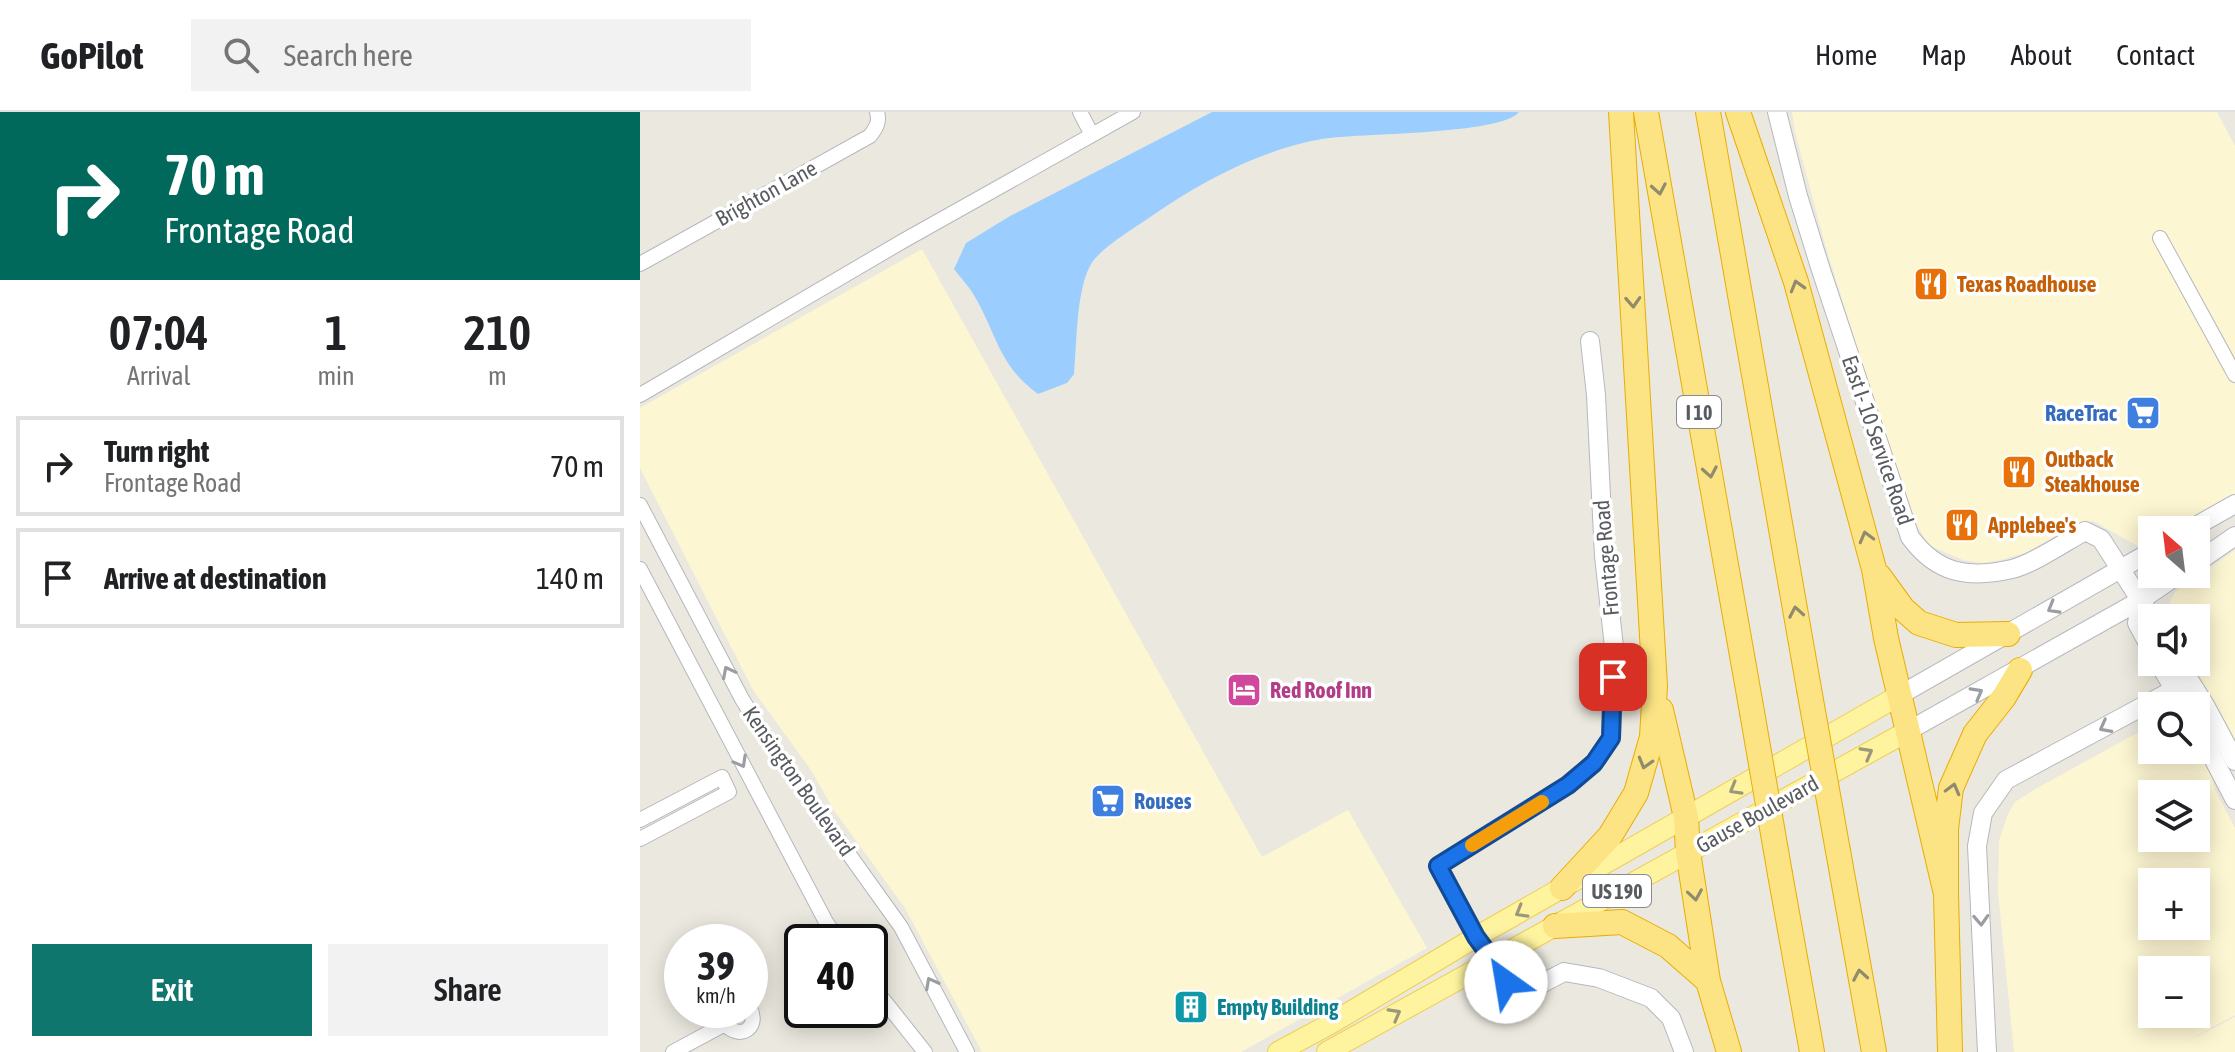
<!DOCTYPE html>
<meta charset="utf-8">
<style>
body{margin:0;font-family:"Asap Condensed",sans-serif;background:#f2f2f2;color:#202124;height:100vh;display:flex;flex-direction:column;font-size:30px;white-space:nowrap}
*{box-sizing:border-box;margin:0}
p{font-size:26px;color:#757577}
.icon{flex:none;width:44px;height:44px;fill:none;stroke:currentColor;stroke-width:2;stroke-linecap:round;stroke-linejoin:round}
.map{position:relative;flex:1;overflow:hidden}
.drawer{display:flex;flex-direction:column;background:#fff;width:640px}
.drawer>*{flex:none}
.banner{background:#00695c;color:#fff;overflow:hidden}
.needle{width:52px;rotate:332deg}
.buttons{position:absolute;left:1498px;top:404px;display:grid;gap:16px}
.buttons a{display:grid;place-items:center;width:72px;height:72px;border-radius:0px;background:#fff;box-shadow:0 4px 20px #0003;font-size:40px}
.speed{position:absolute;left:24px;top:812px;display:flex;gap:16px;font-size:40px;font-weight:700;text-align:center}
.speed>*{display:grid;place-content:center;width:104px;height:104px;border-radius:50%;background:#fff;box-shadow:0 4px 20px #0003;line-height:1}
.speed small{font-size:20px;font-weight:400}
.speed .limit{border:4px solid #111;border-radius:12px;background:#fff;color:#111}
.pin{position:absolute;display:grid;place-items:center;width:68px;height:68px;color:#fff;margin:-34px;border-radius:16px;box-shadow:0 4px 12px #0006}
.me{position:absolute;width:88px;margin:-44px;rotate:328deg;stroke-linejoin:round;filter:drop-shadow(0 0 6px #0008)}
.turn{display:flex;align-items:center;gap:28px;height:168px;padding:0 32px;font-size:36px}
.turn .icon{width:104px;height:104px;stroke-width:2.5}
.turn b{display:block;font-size:56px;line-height:68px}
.eta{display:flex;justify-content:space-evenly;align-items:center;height:136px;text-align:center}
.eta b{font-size:48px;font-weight:600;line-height:56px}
.button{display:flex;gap:16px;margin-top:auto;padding:16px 32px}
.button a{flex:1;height:92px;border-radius:0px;background:#0f766e;color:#fff;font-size:32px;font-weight:600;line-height:92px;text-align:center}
.button a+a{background:#f2f2f2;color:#202124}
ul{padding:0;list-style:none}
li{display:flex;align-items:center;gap:24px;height:100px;margin:0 16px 12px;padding:0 16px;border:4px solid #e0e0e0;border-radius:0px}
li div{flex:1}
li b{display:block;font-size:30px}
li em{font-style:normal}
header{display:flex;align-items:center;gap:48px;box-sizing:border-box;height:112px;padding:0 40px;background:#fff;border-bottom:2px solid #e0e0e0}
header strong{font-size:38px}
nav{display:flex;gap:44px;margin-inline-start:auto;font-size:28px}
.search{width:560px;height:72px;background:#f2f2f2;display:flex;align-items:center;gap:20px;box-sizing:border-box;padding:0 28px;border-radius:0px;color:#757577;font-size:30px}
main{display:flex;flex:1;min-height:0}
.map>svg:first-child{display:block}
</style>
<header>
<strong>GoPilot</strong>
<div class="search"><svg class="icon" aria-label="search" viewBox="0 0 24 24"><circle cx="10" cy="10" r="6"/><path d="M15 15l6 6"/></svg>Search here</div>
<nav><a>Home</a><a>Map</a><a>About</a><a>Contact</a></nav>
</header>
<main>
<section class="drawer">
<div class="banner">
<div class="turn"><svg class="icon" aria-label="right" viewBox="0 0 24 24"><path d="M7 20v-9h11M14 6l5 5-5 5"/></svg><div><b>70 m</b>Frontage Road</div></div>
</div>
<div class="eta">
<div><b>07:04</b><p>Arrival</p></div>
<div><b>1</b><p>min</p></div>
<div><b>210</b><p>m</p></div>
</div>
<ul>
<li><svg class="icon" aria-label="right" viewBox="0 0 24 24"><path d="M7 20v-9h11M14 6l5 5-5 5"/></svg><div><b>Turn right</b><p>Frontage Road</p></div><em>70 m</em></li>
<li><svg class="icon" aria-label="arrive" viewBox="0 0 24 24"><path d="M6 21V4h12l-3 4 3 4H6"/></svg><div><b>Arrive at destination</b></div><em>140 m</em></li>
</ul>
<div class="button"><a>Exit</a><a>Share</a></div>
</section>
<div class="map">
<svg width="1595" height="940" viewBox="0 0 1595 940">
<rect width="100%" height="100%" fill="#ebe9df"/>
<path fill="#fdf6d2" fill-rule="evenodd" d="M1152,0H1577L1595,34V382L1536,418H1512V431L1498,434L1453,409L1433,414L1387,440L1361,448L1341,451L1323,448L1290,434L1271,405L1186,136L1155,20Z
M282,137L622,745L708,698L787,836L601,940H342L265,796L193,697L171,658L113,578L0,356V296Z
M1595,438V633L1552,550H1556V506H1530L1528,502L1530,490L1535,480Z
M1512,613V638H1556V628L1569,653L1575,678L1595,716V903L1540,933L1595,905V940H1374L1358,779L1359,729L1368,702L1375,690L1395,677ZM1512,682H1556V726H1512ZM1512,770H1556V814H1512ZM1512,858H1556V902H1512Z"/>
<path fill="#9bcefe" d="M572,0H879C862,23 716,21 682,27C621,37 555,73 506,108C491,118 458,138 450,154C436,181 437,231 434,262L427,271L398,282C356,252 356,216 330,177C325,170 319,164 314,157L326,131L370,104Z"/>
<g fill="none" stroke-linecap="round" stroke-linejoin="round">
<g stroke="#b5b7bc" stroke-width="16">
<path id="street" d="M440,0L452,23
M1520,126L1595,263
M0,152L230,24C236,16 240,10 237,0
M0,283L263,129L493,0
M0,393L102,587L130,632L261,815L327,940
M0,457L186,810L200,830
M0,708L82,665L89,680L0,727
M230,871L285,940
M85,898L84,903L85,912C100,929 120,916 110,896
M33,940L85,912"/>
</g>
<g stroke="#b5b8be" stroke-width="20">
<path id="secondary" d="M1137,0L1158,84L1180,155L1270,425C1297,462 1328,467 1372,457C1393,452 1425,430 1445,419L1461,427L1512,506
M950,229L956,283L964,444L974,535L971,626L954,651L928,673L798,754L836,825L853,848L876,885L924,860L959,866L1011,886L1031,906L1044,940
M1549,418L1595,392
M1556,451L1595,424
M1501,488L1497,511L1512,539
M1518,550L1544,594
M1538,550L1565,593L1595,649
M1260,583L1512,439
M1556,614L1595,688
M1268,619L1501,488L1539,462
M1347,940L1337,734L1343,701L1366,668L1533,578"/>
</g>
<g stroke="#f0cd53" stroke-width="22">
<path id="primary" d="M638,940L690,912L836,825L1260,583
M687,940L1268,619"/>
</g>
<g stroke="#e9ad01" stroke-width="26">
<path id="highway" d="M1006,0L1112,600
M1068,0L1169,577
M1098,0L1156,170L1234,457L1246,526L1306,782
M1239,464L1263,497L1279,511L1316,523L1368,522
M1021,598L1046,705L1048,740L1068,869L1089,940
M1198,739L1234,940
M1140,762L1172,940
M922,776L970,724L996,681L1012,625L1015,574L981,0
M915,814L982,810L1028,834L1068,869
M1310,940L1306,782V717L1311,676L1335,622L1364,585L1380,558"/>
</g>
<use href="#street" stroke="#fff" stroke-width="14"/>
<use href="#secondary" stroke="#fff" stroke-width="18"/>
<use href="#primary" stroke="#fef4a0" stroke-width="20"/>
<use href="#highway" stroke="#fce485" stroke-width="24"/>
<g stroke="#e9ad01" stroke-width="26" stroke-linecap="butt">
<path id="highway-bridge" d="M1169,577L1198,739
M1112,600L1140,762"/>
</g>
<use href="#highway-bridge" stroke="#fce485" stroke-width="24"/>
</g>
<defs><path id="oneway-chevron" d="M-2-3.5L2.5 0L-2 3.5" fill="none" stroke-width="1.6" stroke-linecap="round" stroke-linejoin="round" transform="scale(2)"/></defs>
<g stroke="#918b6d">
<use href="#oneway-chevron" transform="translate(1019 77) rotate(80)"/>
<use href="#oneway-chevron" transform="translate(1157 174) rotate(-106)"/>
<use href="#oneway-chevron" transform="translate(993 190) rotate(87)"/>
<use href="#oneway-chevron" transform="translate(1070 360) rotate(80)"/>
<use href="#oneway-chevron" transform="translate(1226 425) rotate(-105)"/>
<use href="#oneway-chevron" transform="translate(1156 500) rotate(-100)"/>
<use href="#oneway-chevron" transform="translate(1005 651) rotate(106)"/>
<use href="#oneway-chevron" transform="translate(1313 677) rotate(-75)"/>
<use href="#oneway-chevron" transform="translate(1055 783) rotate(81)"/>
<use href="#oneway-chevron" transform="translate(1220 863) rotate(-100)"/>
</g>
<g stroke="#9b9da0">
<use href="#oneway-chevron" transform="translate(1413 496) rotate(150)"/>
<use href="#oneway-chevron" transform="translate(88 560) rotate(-117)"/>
<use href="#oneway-chevron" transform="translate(1337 581) rotate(-29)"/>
<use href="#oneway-chevron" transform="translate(1465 615) rotate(152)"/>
<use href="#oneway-chevron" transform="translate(101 650) rotate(61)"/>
<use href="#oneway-chevron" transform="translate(1341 808) rotate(87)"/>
<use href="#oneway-chevron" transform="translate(291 871) rotate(-118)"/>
</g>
<g stroke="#9a987a">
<use href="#oneway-chevron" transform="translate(1227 641) rotate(-29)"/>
<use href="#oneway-chevron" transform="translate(1095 677) rotate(150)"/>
<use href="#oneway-chevron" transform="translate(881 800) rotate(150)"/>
<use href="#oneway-chevron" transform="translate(755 902) rotate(-29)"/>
</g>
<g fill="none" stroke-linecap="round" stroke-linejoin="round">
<g stroke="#114b97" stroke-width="20">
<path id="route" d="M866,870L853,848L836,825L798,754L928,673L954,651L971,626L973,565"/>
</g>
<use href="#route" stroke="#1a73e8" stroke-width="14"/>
<path stroke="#f59e0b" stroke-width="14" d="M832,733L902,690"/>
</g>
<defs>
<g id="restaurant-square" transform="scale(1.8)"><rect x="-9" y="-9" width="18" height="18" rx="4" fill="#e8710a" stroke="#fff"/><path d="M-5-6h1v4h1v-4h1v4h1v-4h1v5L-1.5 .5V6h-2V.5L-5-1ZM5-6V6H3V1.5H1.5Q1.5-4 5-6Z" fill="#fff"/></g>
<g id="supermarket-square" transform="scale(1.8)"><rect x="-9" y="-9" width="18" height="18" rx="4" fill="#3f7fe0" stroke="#fff"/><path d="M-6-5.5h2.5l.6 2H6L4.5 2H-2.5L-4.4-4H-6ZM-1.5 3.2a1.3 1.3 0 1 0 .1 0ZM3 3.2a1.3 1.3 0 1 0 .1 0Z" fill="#fff"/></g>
<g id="hotel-square" transform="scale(1.8)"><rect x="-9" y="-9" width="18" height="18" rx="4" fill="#d1479c" stroke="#fff"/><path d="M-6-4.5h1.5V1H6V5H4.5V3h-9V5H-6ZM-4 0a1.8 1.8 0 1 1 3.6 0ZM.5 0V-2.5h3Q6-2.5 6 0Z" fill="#fff"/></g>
<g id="building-square" transform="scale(1.8)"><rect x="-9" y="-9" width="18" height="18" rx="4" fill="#0f9aa8" stroke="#fff"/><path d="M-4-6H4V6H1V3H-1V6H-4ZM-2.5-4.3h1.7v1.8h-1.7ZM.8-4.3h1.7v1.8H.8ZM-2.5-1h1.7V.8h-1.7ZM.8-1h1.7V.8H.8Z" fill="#fff"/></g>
</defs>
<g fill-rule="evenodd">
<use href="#restaurant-square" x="1291" y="172"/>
<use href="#supermarket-square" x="1503" y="301"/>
<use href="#restaurant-square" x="1379" y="360"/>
<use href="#restaurant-square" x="1322" y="413"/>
<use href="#hotel-square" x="604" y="578"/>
<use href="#supermarket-square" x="468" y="689"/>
<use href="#building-square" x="551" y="895"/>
</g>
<g text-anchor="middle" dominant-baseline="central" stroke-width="7" stroke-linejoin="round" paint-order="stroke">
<g fill="#fff" stroke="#8a8c90" stroke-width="2">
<rect x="1037" y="284" width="44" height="32" rx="6"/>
<rect x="943" y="763" width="68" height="32" rx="6"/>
</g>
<g font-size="20" font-weight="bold" fill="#585b60">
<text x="1059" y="300">I 10</text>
<text x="977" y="779">US 190</text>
</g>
<g font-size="22" fill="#585b60" stroke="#fff">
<text transform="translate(126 81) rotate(-29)">Brighton Lane</text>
<text transform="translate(1238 328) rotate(71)">East I- 10 Service Road</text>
<text transform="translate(966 446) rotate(-95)">Frontage Road</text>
<text transform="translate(159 669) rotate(55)">Kensington Boulevard</text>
<text transform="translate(1117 702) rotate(-29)">Gause Boulevard</text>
</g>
<g font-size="22" font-weight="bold" fill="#c56008" stroke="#fff" text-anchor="start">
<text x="1317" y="172">Texas Roadhouse</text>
<text x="1405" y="347">Outback<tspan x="1405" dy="25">Steakhouse</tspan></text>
<text x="1348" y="413">Applebee's</text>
</g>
<g font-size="22" font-weight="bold" fill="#366cbe" stroke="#fff" text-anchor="end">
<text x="1477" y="301">RaceTrac</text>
<text x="494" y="689" text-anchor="start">Rouses</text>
</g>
<g font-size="22" font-weight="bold" fill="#b23c85" stroke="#fff" text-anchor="start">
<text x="630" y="578">Red Roof Inn</text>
</g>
<g font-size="22" font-weight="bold" fill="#0d838f" stroke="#fff" text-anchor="start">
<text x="577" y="895">Empty Building</text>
</g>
</g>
</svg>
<div class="buttons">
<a><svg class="needle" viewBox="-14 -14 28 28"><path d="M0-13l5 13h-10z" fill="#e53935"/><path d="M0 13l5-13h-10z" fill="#757577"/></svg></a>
<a><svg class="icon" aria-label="sound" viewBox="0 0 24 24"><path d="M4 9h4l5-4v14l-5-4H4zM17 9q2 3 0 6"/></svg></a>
<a><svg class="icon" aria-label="search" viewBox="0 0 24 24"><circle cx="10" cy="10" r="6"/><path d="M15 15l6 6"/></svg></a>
<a><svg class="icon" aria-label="layers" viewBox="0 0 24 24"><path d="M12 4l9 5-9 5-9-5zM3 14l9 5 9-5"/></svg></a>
<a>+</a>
<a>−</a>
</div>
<div class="speed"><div>39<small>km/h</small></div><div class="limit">40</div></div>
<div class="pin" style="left:973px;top:565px;background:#d93025"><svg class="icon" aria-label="arrive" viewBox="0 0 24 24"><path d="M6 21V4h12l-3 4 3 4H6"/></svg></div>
<svg class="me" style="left:866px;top:870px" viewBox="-20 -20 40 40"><circle r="19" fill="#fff"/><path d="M0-13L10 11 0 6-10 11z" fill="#1a73e8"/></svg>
</div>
</main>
